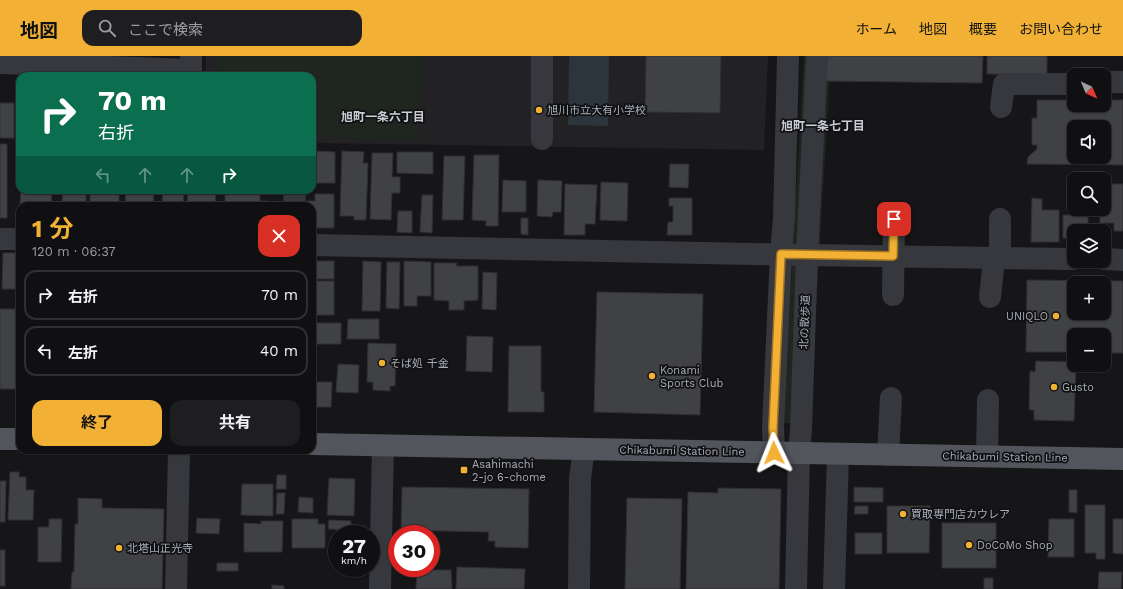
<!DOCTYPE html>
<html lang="ja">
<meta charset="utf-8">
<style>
body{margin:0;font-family:"Work Sans","Noto Sans JP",sans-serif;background:#1e1e20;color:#f1f3f6;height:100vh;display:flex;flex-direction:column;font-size:15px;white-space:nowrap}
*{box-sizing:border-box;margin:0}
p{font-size:13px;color:#9c9d9f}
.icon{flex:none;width:22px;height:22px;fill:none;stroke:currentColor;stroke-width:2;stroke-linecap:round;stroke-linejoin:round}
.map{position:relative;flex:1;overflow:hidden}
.details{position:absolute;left:16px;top:146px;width:300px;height:252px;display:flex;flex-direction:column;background:#101012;border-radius:12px;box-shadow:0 1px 3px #0004,0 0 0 1px #303032}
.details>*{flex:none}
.banner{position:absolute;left:16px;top:16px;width:300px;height:122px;border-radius:12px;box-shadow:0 1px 3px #0004,0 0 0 1px #303032;background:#0b6e4f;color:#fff;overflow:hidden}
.needle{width:26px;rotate:136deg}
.fabs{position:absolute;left:1067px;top:12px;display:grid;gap:8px}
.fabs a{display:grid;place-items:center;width:44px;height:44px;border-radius:8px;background:#101012;box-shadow:0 1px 3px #0004,0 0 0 1px #303032;font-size:20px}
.speed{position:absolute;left:328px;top:469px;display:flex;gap:8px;font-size:20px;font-weight:700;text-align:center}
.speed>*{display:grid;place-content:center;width:52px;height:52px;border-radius:50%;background:#101012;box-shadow:0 1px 3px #0004,0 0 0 1px #303032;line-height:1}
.speed small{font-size:10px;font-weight:400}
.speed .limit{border:6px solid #d22;background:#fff;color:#111}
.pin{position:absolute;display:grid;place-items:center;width:34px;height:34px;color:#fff;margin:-17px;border-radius:8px;box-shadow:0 2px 6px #0006}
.me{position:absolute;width:44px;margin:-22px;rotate:358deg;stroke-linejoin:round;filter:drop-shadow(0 0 3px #0008)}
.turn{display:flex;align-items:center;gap:14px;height:84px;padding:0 16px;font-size:18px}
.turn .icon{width:52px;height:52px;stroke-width:2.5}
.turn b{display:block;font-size:28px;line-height:34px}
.lanes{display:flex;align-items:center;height:38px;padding:0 16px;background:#0003;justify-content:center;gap:20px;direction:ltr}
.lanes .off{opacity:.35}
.round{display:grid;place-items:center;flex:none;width:42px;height:42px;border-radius:12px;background:#1e1e20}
.summary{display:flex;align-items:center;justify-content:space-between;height:68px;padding:0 16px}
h1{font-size:24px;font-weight:700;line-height:30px;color:#f2b134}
.button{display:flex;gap:8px;margin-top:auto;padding:8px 16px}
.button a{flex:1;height:46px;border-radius:12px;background:#f2b134;color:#111;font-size:16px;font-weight:700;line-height:46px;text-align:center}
.button a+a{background:#1e1e20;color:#f1f3f6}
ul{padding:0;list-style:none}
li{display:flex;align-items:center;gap:12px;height:50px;margin:0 8px 6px;padding:0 8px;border:2px solid #303032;border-radius:12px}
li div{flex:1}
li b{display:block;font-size:15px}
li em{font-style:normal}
header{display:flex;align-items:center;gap:24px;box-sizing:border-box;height:56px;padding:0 20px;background:#f2b134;color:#111}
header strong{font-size:19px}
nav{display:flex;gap:22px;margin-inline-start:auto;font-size:14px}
.search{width:280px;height:36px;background:#1e1e20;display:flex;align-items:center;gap:10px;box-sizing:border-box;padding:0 14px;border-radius:12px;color:#9c9d9f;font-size:15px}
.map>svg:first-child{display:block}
</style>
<header>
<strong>地図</strong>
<div class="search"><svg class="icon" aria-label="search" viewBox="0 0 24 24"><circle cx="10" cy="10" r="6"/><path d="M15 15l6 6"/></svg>ここで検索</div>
<nav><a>ホーム</a><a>地図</a><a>概要</a><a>お問い合わせ</a></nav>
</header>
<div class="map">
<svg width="1123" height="533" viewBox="0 0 1123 533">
<rect width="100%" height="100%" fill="#161618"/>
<path fill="#222225" d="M206,0H768L764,94L312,87V20H205Z"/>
<path fill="#1e261f" d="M218,0H422L421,3L419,84L312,81V20H218Z
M804,0H831L809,368L783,367Z"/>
<path fill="#2c353c" d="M569,0H609L608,70L568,69Z"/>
<path fill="#404145" stroke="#303034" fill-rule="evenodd" d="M646,0H721L720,57L645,56Z
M825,0H983L982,27L825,25Z
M987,0H1047V19L987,18Z
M1037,44H1074V49H1104V44H1123V109L1027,108L1028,101L1037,93V89H1032V62H1037ZM1074,71H1104V101H1074Z
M0,47H14V82H0Z
M0,88H7V162H0Z
M312,95L335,96V127H312Z
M342,95L364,96L363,107H368L366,164H354V160H340Z
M397,96H433V118L397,117Z
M372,97H393L392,121H400V137H392L391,164L370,163Z
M474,99H499L498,170H486V165L472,164Z
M444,100H465L463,164H442Z
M670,108H689L688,132L669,131Z
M503,124L526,125V156H502Z
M538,124L562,125L561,156H553L552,161L537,160Z
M601,126L628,127L627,165L600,164Z
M565,128L597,129L595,168H585V179H564Z
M1104,128H1123V175H1114V167H1100V153H1104Z
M21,134H52L51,150H20L19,162Z
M63,134H86V148L62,147Z
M90,134H119V150H90Z
M126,134H154L153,150H125Z
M163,134H184L183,150H162Z
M188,134H216L215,150H187Z
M225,134H260V145H268V150H225Z
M315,138H334V172H312V150H306V145H315Z
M422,139H433L432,177L420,176Z
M669,142H692V179H667L668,166H673V150H669Z
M1032,142L1042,143V154H1059V186H1031Z
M398,155H412V177L397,176Z
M1063,159H1088V175H1074L1073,183L1063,182Z
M521,162H528V179L521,178Z
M3,197H20L19,233H2Z
M312,205H334V223H312Z
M363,205L381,206L380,255H362Z
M404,205L431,206V240H417V250H404Z
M387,206H400L399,253L386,252Z
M434,207H457L456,210H478V244L464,245V254H449V245L434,244Z
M483,216L497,217L496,254L482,253Z
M1027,224L1123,225V297H1104V279H1074V296H1026ZM1074,227H1104V257H1074Z
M312,225H334V259H312Z
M597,236L703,238L700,359L594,356Z
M0,253H18L17,333H0Z
M348,263H379V283H347Z
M312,267H341V288H312Z
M467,280L493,281L492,316L466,315Z
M368,287L396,288L395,330H390V335L373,334V326H367Z
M509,290H541V336H544V356H508Z
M1036,305L1074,306V309H1076L1074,365L1034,364V354H1029L1030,315L1035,316Z
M338,308L359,309L358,337L336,336Z
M312,326H332L331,351H312Z
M10,416H19V421H26V434H34L33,464H8Z
M277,419H286V433H276Z
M329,422L355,423L354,460L327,459Z
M0,425H6L5,466H0Z
M242,428H273V460L241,459Z
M402,431L529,433L528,492L495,491V485H488L489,476L401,474Z
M854,431L883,432V446H854Z
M718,432L781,433L779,533H686L688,436L718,437Z
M1069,434H1077V457L1069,456Z
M277,437H285L284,458H276Z
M299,441L313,442V457L298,456Z
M78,442L102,443V452L164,453L162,533H71L72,516H74L75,468H78Z
M627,442L682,443L680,533H625Z
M1085,449H1105V503H1096V497H1085Z
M855,450H868V458H854Z
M887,450H930L929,497H887Z
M197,462L220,463L219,478L196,477Z
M49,463H62L61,506H38V471H49Z
M292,463H318V468H325V492H292Z
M1049,463H1074V501H1048Z
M1113,463H1123V498L1113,497Z
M329,464L351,465V474L328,473Z
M261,465H283L282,496H244V467L261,468Z
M942,467H996V512H942Z
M855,477H882V498H855Z
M332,483L337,484V507H331Z
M0,494H5V530H0Z
M217,507H238V515H217Z
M457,511L525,513L524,533H456Z
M417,514H451L452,533H416Z
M1099,516H1122L1121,533H1098Z
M984,522H993V533H984Z
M272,529L284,530V533H272Z"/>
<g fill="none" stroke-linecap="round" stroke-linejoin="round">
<path stroke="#37383d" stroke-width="22" d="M0,7L191,14V0
M1104,26H1123
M1001,51L1004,28H1074
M542,83V0
M294,150L295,134
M1000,163V202
M0,183H20
M312,189L807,199L1074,203
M1104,203L1123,204
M893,239L894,163
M990,241L994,202
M774,397L773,371L781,198L784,163L788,0
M888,399L891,342
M987,400L988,344
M176,533L179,394
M380,533L383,390
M579,533L580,422L584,393
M796,533L799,397L801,373L807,199L817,0
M834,533L838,398"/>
<path stroke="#53555c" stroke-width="22" d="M0,383H20
M312,388L1123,403"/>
</g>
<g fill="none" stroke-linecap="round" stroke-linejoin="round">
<g stroke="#9d7322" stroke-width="10">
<path id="route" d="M774,397L773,371L781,198L893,200L894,163"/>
</g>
<use href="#route" stroke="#f2b134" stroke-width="7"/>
</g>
<g fill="#f2b134" stroke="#111113" stroke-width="1.5">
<circle cx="539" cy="54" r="4"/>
<circle cx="1056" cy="260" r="4"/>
<circle cx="382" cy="307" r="4"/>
<circle cx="652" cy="320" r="4"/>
<circle cx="1054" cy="331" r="4"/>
<rect x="460" y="410" width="8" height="8" rx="2"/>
<circle cx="903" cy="458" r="4"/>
<circle cx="969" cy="489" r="4"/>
<circle cx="119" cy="492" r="4"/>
</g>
<g text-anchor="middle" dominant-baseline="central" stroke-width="3.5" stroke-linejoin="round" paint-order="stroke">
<g font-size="11" fill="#a8adb8" stroke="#111113" text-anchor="start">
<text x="547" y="54">旭川市立大有小学校</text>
<text x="1048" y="260" text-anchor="end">UNIQLO</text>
<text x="390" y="307">そば処 千金</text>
<text x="660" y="314">Konami<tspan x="660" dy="13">Sports Club</tspan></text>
<text x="1062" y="331">Gusto</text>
<text x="472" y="408">Asahimachi<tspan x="472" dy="13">2-jo 6-chome</tspan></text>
<text x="911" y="458">買取専門店カウレア</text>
<text x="977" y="489">DoCoMo Shop</text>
<text x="127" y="492">北塔山正光寺</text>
</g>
<g font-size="11" fill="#a8adb8" stroke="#111113">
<text transform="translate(805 266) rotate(-88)">北の散歩道</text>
<text transform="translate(682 395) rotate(1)">Chikabumi Station Line</text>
<text transform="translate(1005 401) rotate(1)">Chikabumi Station Line</text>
</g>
<g font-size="12" font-weight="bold" fill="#c9ccd4" stroke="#111113">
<text x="383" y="61">旭町一条六丁目</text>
<text x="823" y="70">旭町一条七丁目</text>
</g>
</g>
</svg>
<div class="fabs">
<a><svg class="needle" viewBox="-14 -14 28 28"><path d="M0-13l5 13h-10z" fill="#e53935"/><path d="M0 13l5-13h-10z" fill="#9c9d9f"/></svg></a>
<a><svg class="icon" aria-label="sound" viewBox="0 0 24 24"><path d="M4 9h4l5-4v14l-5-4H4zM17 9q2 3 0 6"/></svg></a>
<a><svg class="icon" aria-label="search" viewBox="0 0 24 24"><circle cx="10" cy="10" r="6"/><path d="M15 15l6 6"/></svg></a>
<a><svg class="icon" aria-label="layers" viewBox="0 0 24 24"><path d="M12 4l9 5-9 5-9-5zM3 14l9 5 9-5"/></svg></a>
<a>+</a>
<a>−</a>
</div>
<div class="speed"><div>27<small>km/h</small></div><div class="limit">30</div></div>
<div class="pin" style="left:894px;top:163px;background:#d93025"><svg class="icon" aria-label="arrive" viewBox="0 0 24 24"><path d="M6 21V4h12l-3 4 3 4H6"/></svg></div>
<svg class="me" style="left:774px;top:397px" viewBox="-20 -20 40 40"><path d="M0-17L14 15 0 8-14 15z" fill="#f2b134" stroke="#fff" stroke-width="4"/></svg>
<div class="banner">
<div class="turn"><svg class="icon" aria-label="right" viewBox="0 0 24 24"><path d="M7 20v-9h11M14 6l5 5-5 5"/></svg><div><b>70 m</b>右折</div></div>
<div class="lanes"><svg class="icon off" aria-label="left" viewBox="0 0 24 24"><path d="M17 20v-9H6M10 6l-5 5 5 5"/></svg><svg class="icon off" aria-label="ahead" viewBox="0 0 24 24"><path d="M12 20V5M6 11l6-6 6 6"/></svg><svg class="icon off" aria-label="ahead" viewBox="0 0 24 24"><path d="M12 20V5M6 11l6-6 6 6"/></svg><svg class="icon" aria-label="right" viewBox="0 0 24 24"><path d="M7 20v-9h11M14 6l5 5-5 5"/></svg></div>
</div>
<section class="details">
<div class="summary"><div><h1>1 分</h1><p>120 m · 06:37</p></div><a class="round" style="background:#d93025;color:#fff"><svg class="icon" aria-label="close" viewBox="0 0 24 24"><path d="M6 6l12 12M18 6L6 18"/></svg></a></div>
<ul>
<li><svg class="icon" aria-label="right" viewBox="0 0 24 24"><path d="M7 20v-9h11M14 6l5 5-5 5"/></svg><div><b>右折</b></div><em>70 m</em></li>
<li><svg class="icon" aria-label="left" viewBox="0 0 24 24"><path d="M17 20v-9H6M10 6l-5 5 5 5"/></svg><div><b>左折</b></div><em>40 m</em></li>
</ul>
<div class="button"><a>終了</a><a>共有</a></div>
</section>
</div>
